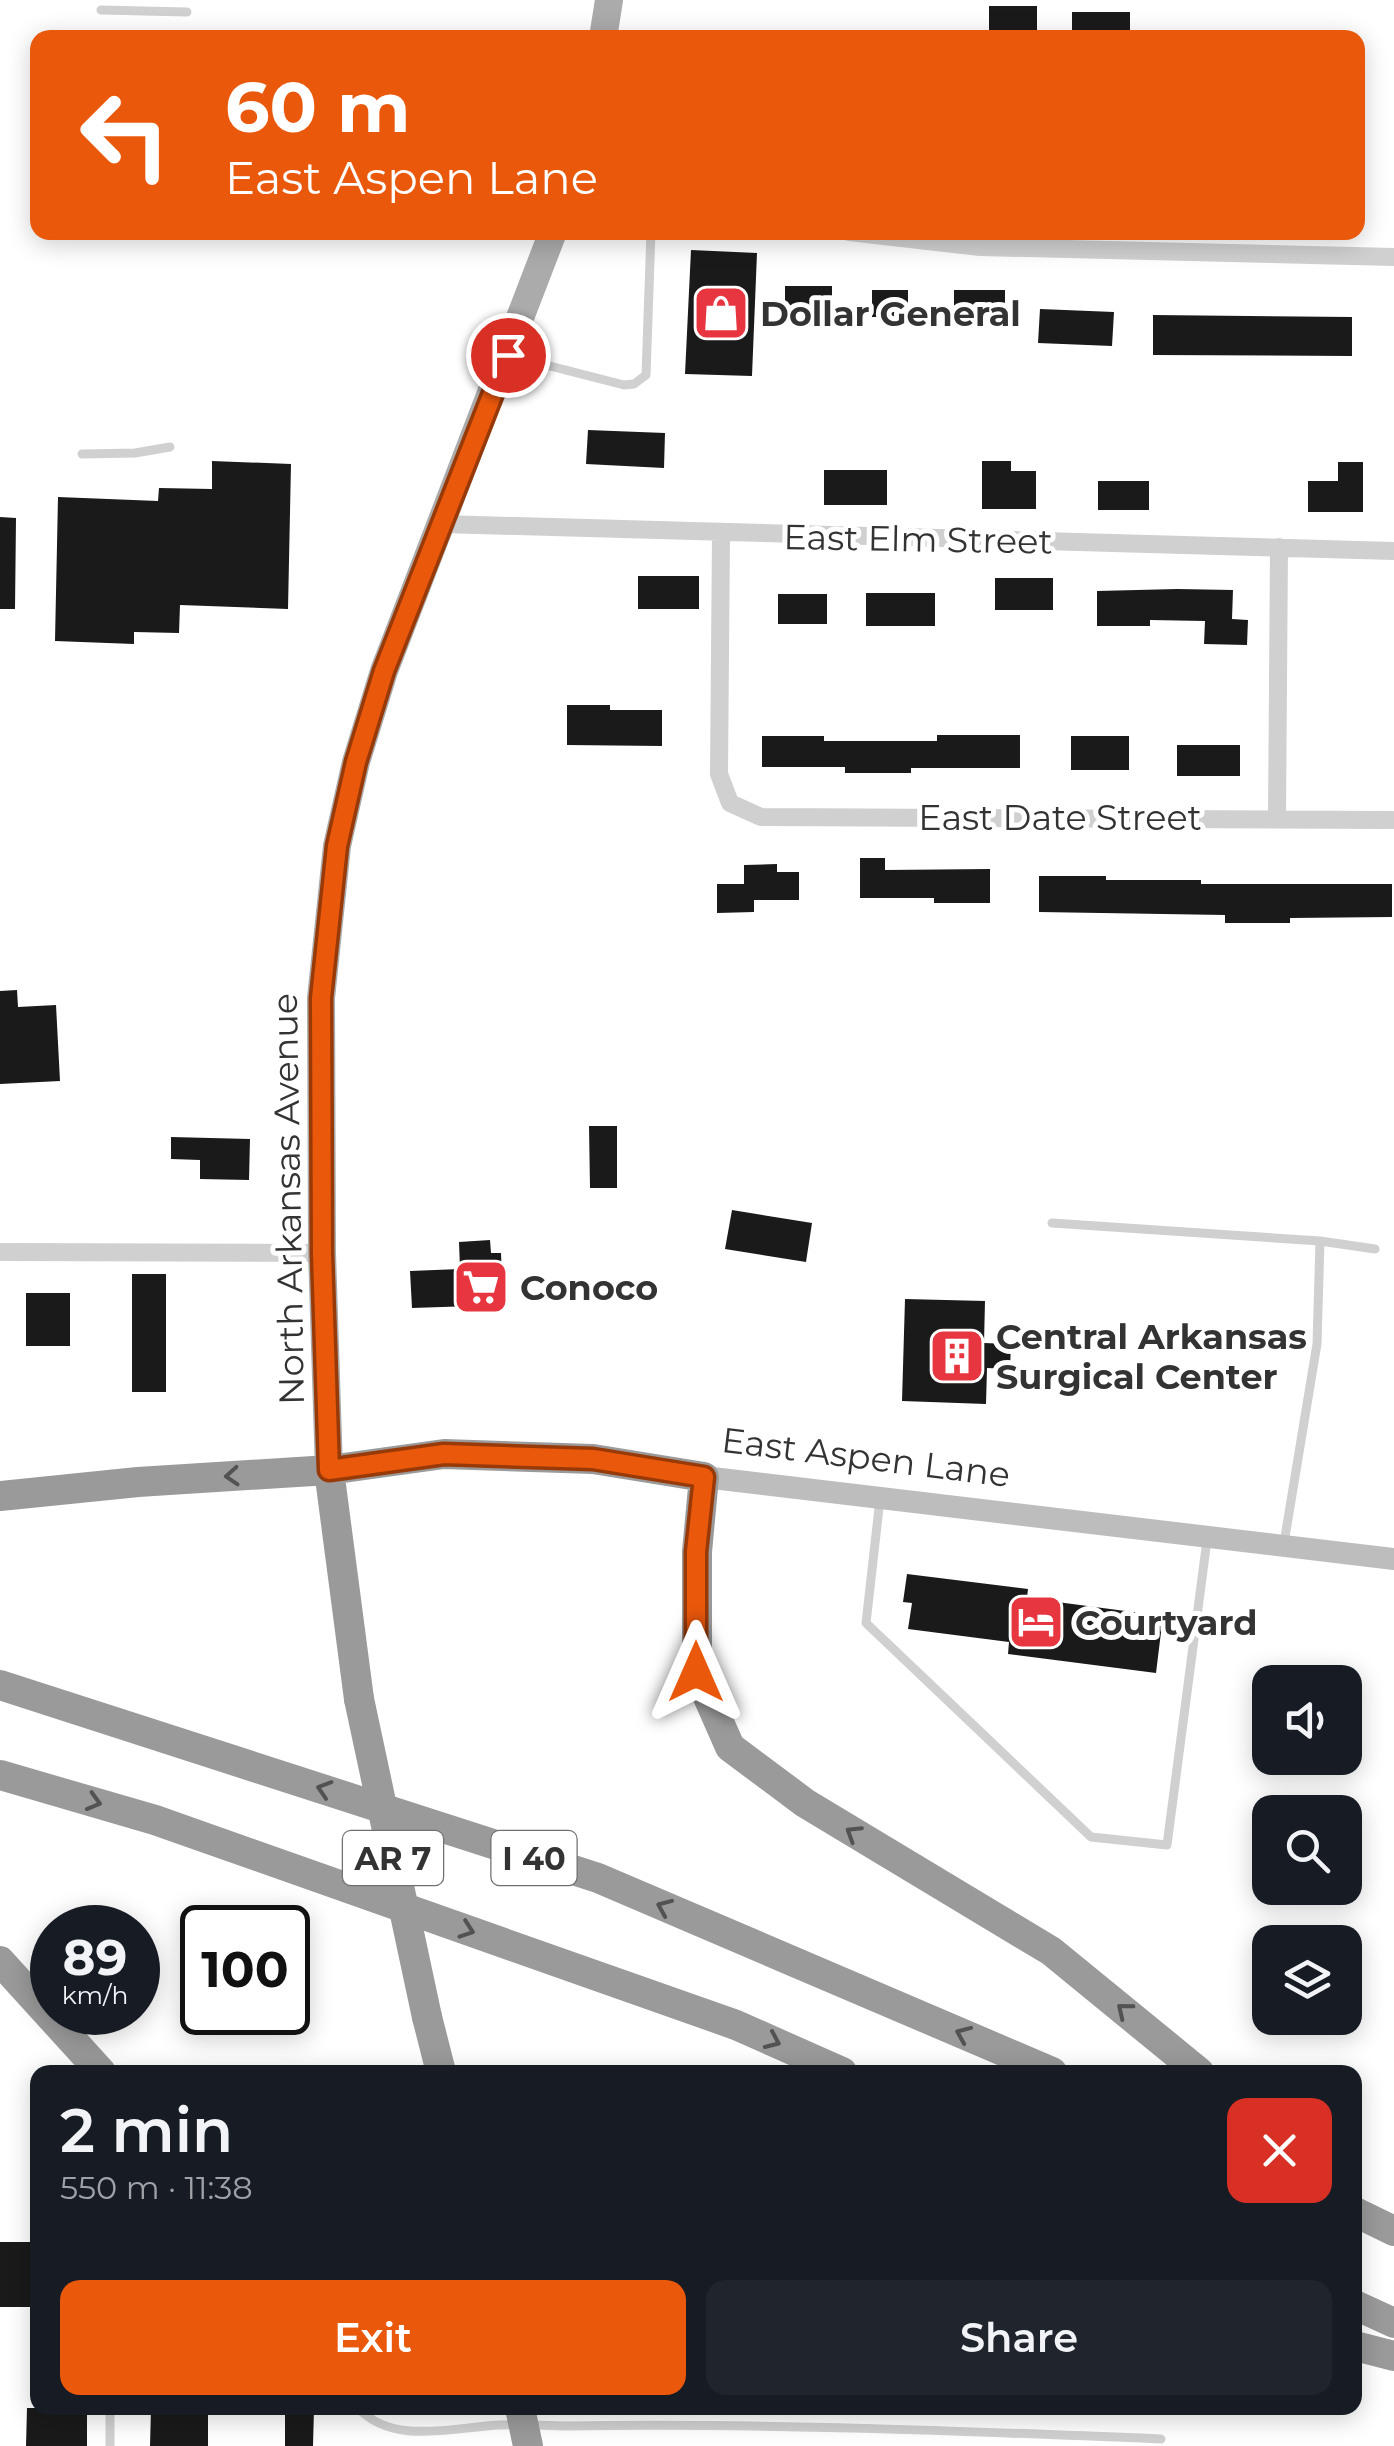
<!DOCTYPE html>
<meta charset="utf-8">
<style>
body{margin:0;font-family:Montserrat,sans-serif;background:#20242c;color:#f1f3f6;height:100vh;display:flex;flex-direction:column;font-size:38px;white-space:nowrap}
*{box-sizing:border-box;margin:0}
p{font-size:32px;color:#9ea1a6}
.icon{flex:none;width:55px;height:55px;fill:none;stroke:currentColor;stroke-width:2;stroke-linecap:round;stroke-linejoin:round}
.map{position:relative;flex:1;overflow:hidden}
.sheet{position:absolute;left:30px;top:2065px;width:1332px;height:350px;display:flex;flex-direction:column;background:#171b24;border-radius:20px;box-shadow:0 5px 25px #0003}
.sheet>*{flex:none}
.banner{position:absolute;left:30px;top:30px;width:1335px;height:210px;border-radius:20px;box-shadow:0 5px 25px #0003;background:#ea580c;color:#fff;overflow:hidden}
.tools{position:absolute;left:1252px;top:1665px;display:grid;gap:20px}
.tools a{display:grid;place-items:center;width:110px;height:110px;border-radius:20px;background:#171b24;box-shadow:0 5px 25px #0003;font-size:50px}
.speed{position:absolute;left:30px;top:1905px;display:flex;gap:20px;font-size:50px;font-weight:700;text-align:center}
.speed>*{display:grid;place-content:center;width:130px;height:130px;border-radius:50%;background:#171b24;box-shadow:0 5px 25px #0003;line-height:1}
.speed small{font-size:25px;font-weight:400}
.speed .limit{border:5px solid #111;border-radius:15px;background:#fff;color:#111}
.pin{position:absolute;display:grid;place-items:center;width:85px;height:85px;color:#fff;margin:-42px;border:5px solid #fff;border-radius:50%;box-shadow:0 2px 10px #0007}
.me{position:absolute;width:110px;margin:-55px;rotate:0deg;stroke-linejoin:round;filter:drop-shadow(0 0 8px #0008)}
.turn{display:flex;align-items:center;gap:35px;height:210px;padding:0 30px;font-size:45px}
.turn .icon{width:130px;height:130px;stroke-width:2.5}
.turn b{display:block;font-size:70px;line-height:85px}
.round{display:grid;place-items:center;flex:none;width:105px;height:105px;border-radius:20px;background:#20242c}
.head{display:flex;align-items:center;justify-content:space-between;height:170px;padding:0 30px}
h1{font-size:60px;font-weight:600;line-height:75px}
.button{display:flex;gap:20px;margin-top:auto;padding:20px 30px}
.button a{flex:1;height:115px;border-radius:20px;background:#ea580c;color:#fff;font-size:40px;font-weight:600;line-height:115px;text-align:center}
.button a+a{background:#20242c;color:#f1f3f6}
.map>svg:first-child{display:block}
</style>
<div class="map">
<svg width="1394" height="2446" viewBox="0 0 1394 2446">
<rect width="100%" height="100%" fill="#fff"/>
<path fill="#1a1a1a" d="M989,6H1037V38H989Z
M1072,12H1130V38H1072Z
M691,250L757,253L752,376L685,374Z
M785,286H832V324H785Z
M872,290H908V317H872Z
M954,290H1005V322H954Z
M1040,309L1114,312L1112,346L1038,343Z
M1153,315L1352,317V356L1153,355Z
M588,430L665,433L664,468L586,464Z
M212,461L291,464L288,609L180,605L179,633L134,632V644L55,641L58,497L158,501L159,488L212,489Z
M982,461H1011V471H1036V509H982Z
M1338,462H1363V512H1308V481H1338Z
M824,470H887V505H824Z
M1098,481H1149V510H1098Z
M0,517L16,518L15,609H0Z
M638,576H699V609H638Z
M995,578H1053V610H995Z
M1177,589L1233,590L1232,619L1248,620L1247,645L1204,644L1205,621L1150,620V626H1097V591Z
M866,593H935V626H866Z
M778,594H827V624H778Z
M567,705H610V710H662V746L567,745Z
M937,735H1020V768H911V773H845V767H762V736H824V741H937Z
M1071,736H1129V770H1071Z
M1177,745H1240V776H1177Z
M860,858H885V870L990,869V903H934V898H860Z
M777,864V872H799V900H754V912L717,913V884H744V865Z
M1039,876H1106V880H1201V884H1392V917L1290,918V923H1225V915L1039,912Z
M17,990L18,1007L56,1005L60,1081L0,1084V991Z
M589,1126H617V1188H590Z
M171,1137L250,1139L249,1180L200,1179V1160L171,1159Z
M732,1210L812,1223L806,1262L725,1249Z
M490,1240L491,1253H501L503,1305L412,1308L410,1271L460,1269L459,1242Z
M132,1274H166V1392H132Z
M26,1293H70V1346H26Z
M905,1299L985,1301L984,1343L1011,1344L1010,1369L987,1368L986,1404L902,1401Z
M907,1574L1028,1589L1027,1598L1163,1616L1156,1673L1008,1654L1009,1642L908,1629L912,1603L903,1602Z
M0,2242H38V2307H0Z
M27,2408H87V2446H26Z
M151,2408H208V2446H150Z
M285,2408H314L313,2446H285Z"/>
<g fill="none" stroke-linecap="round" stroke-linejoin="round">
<path stroke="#d0d0d0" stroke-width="9" d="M101,10L187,12
M511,356L624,385L634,384L646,375L651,232
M82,454L135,453L170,447
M1052,1223L1320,1241L1375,1249
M880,1499L866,1623L1091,1837L1167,1845L1207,1540
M1284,1543L1317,1344L1320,1241
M110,2408V2446
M358,2408C394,2446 452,2427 500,2425C523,2424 546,2426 568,2426C766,2423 964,2431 1161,2439"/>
<path stroke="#d0d0d0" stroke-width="18" d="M849,232L980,247L1394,257
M443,524L1394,551
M721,534L719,774L730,803L761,817L1394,820
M1277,818L1279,547
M0,1252L322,1253"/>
<path stroke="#bdbdbd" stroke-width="22" d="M704,1477L1394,1559"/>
<path stroke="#ababab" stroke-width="28" d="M603,38L609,0
M329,1470L322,1253L321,998L337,846L356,762L384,671L553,232"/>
<path stroke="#9a9a9a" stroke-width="30" d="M329,1470L359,1699
M0,1496L138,1482L329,1470L444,1454L593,1459L704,1477L697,1552V1672L730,1747L805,1803L1051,1951L1199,2072
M0,1685L598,1878L1052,2072
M0,1775L155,1820L736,2025L842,2072
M0,1961L101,2072
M427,2017L441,2072
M1355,2212L1394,2231
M1355,2305L1394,2323
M1355,2346L1394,2356
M520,2408L528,2446"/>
<path stroke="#9a9a9a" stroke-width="30" d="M359,1699L427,2017"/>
</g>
<defs><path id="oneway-chevron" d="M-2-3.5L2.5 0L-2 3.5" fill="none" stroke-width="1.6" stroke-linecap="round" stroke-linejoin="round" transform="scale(2.5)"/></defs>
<g stroke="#525252">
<use href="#oneway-chevron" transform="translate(232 1476) rotate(176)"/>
<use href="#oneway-chevron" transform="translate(324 1789) rotate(-162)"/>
<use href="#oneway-chevron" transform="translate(94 1802) rotate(16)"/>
<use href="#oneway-chevron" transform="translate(853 1833) rotate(-148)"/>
<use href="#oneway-chevron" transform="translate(664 1907) rotate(-157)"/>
<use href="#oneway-chevron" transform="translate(467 1930) rotate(19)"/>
<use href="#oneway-chevron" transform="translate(1124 2010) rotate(-141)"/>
<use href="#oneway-chevron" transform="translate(963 2034) rotate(-157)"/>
<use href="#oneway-chevron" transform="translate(773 2041) rotate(24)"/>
</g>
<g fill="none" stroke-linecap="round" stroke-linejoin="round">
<g stroke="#983908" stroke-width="25">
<path id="route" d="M508,355L384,671L356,762L337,846L321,998L322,1254L329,1470L444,1454L593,1459L704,1477L696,1552V1672"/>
</g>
<use href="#route" stroke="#ea580c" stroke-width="18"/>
</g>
<defs>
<g id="shop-square" transform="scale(2.875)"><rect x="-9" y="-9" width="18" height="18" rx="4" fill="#e83640" stroke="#fff"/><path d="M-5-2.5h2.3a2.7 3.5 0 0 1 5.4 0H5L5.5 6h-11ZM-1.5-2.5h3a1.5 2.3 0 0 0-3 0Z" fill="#fff"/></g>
<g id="supermarket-square" transform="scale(2.875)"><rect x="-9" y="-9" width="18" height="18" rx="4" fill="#e83640" stroke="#fff"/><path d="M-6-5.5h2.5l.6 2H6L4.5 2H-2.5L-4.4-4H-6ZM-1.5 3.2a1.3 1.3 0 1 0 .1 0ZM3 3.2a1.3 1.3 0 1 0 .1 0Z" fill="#fff"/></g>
<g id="building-square" transform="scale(2.875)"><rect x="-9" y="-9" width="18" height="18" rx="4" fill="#e83640" stroke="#fff"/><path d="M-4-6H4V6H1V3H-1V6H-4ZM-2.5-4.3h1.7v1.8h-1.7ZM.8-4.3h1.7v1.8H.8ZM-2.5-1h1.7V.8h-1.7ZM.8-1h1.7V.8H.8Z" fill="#fff"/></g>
<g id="hotel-square" transform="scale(2.875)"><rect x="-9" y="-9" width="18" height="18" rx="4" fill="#e83640" stroke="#fff"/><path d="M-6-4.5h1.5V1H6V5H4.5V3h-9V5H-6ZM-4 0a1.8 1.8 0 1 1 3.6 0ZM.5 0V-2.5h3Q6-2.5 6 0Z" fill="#fff"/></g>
</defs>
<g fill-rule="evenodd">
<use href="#shop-square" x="721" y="313"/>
<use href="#supermarket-square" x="481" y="1287"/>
<use href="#building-square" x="957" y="1356"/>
<use href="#hotel-square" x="1036" y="1622"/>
</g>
<g text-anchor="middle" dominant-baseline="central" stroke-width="10" stroke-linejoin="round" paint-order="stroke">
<g fill="#fff" stroke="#707070" stroke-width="2.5">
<rect x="343" y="1831" width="100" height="54" rx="8"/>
<rect x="491.5" y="1831" width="85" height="54" rx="8"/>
</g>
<g font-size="32" font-weight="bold" fill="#333">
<text x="393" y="1858">AR 7</text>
<text x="534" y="1858">I 40</text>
</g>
<g font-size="35" font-weight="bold" fill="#333" stroke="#fff" text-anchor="start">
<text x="760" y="313">Dollar General</text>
<text x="520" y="1287">Conoco</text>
<text x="996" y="1336">Central Arkansas<tspan x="996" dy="40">Surgical Center</tspan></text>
<text x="1075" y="1622">Courtyard</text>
</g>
<g font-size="35" fill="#333" stroke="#fff">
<text transform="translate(918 539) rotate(1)">East Elm Street</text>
<text x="1060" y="817">East Date Street</text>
<text transform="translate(288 1199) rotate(-91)">North Arkansas Avenue</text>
<text transform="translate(866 1457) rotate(7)">East Aspen Lane</text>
</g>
</g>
</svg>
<div class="tools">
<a><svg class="icon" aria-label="sound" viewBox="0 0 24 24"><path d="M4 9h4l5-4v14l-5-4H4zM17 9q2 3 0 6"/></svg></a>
<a><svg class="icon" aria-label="search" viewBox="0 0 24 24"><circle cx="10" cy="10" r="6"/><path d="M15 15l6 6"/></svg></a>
<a><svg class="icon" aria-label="layers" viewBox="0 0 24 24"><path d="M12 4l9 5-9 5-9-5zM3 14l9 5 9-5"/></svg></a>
</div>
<div class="speed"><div>89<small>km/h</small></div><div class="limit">100</div></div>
<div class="pin" style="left:508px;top:355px;background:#d93025"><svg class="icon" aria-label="arrive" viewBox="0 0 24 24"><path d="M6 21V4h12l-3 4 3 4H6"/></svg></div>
<svg class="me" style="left:696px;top:1672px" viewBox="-20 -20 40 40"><path d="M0-17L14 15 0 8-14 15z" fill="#ea580c" stroke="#fff" stroke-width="4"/></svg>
<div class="banner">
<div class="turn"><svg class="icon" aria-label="left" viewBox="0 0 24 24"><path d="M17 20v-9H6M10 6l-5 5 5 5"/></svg><div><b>60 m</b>East Aspen Lane</div></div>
</div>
<section class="sheet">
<div class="head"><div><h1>2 min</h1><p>550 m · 11:38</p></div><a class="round" style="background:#d93025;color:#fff"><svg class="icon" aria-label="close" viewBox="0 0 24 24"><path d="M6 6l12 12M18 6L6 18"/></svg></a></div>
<div class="button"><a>Exit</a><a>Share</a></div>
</section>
</div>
